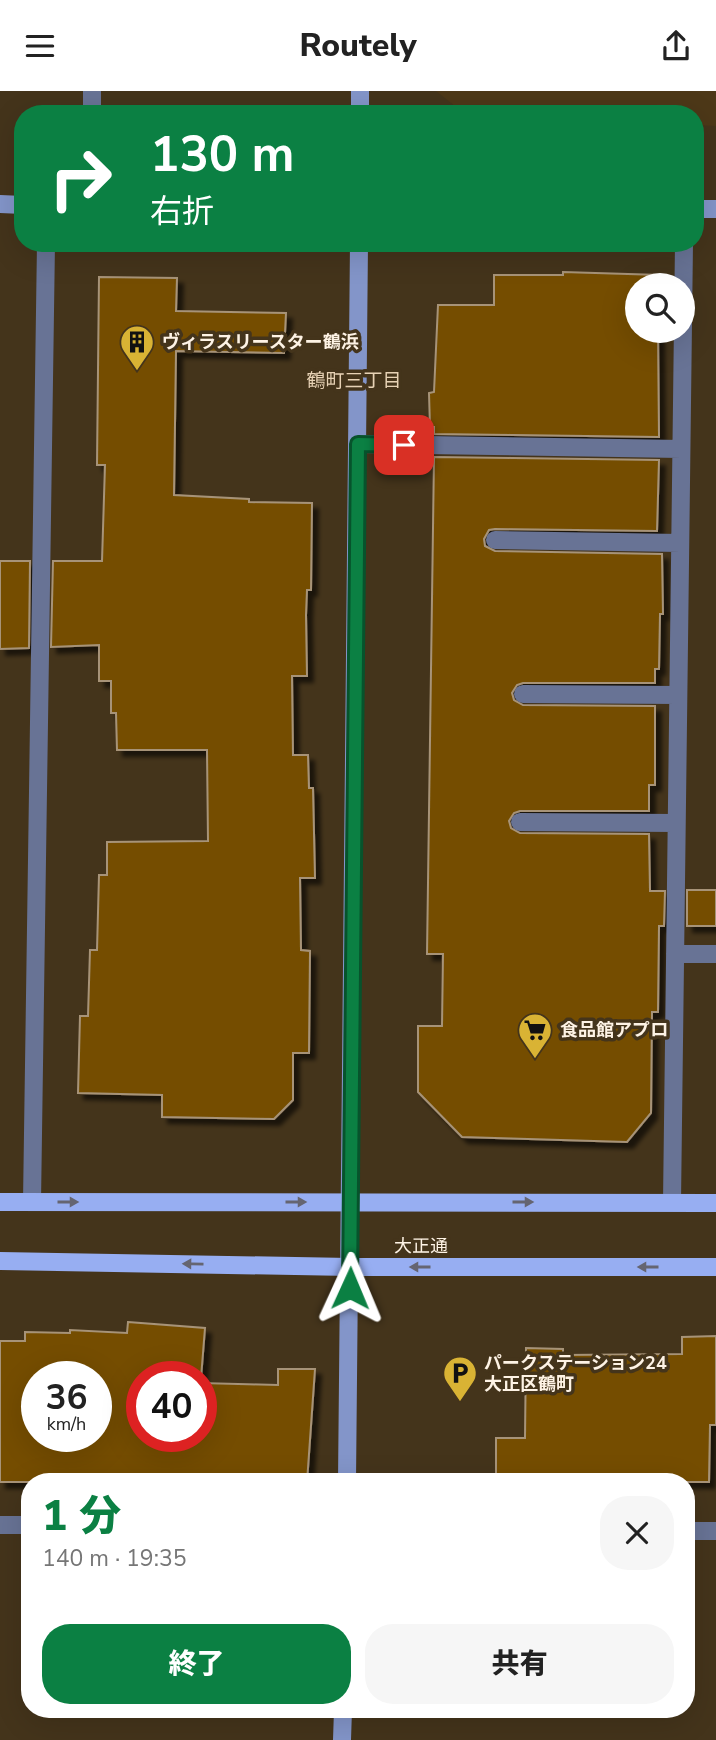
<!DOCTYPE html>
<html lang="ja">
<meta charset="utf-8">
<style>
body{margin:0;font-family:"Nunito Sans","Noto Sans JP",sans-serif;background:#f6f6f6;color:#222;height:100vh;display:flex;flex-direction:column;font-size:26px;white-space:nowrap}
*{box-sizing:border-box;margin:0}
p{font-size:23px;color:#767676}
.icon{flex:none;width:38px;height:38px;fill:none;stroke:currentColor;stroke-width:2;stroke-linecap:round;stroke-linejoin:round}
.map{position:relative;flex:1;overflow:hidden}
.sheet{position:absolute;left:21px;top:1382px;width:674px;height:245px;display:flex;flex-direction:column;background:#fff;border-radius:28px;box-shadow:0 7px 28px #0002}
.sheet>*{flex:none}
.guide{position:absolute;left:14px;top:14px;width:690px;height:147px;border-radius:28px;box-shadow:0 7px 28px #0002;background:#0b8043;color:#fff;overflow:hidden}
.tools{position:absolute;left:625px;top:182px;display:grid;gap:14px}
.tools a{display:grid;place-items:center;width:70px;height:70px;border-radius:50%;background:#fff;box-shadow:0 7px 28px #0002;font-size:35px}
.speed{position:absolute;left:21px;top:1270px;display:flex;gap:14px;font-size:35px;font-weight:700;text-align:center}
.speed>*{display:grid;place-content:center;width:91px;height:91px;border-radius:50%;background:#fff;box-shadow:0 7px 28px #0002;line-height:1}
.speed small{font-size:18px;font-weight:400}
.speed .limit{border:10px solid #d22;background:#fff;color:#111}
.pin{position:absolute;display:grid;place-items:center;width:60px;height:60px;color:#fff;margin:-30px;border-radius:14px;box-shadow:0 4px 10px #0006}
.me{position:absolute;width:77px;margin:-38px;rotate:1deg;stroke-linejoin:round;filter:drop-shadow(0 0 5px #0008)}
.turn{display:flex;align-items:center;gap:24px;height:147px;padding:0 21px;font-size:32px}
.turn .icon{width:91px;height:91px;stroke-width:2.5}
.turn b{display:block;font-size:49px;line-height:60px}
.round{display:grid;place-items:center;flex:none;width:74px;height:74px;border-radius:28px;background:#f6f6f6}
.overview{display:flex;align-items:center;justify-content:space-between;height:119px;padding:0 21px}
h1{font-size:42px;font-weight:800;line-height:52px;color:#0b8043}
.action{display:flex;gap:14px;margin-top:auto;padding:14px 21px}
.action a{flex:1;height:80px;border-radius:28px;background:#0b8043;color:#fff;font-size:28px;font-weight:800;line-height:80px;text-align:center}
.action a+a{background:#f6f6f6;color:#222}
header{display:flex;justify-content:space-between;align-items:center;height:91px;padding:0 21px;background:#fff;font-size:32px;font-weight:800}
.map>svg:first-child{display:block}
</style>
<header><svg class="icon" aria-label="menu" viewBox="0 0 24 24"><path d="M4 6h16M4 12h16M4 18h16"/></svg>Routely<svg class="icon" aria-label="share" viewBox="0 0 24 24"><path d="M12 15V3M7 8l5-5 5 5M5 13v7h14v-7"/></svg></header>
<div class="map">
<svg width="716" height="1649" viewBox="0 0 716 1649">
<defs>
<filter id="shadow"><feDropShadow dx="6" dy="6" stdDeviation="2" flood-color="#0009"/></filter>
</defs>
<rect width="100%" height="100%" fill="#44341b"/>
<path fill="#4d3818" d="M436,0H716V35L695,34V23H465Z"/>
<path fill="#744e01" stroke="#a79378" stroke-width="2" fill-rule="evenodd" filter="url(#shadow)" d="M563,181L660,184V194H637V240H658L659,346L434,343V336H430L429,302L434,301L438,214H494V184H563Z
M99,186L177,187L176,220L286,222L284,262L176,260L174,404L249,408V411L312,412L311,499H307L306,524L307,585H292L293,664H308L309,697H313L315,787H300L301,859L310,860L309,962H293V1009L274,1028L162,1026V1004L78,1002L80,925H88L90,859H97L99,784H107V751L208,750L207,659H117L116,622H111V590H99V554L51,556L53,470H102L105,374H97Z
M434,366L659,369L657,440L495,438L489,439L484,448L485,455L495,460L662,463L663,523H660L659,578H655V592H523L517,594L512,602L514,609L523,614L655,615V694H649V720H520L514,722L509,730L511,737L520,742L649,743L650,800H665L664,835H659L658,921H652L651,1022L627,1051L462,1046L418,1001V935H442L443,863H427Z
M0,470H30L29,557L0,558Z
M687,799H716V835H687Z
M128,1231L205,1237L201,1287L142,1286V1346H201V1292L278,1294V1278H315L307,1391H0V1250H25V1241L70,1242V1239L127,1242ZM37,1286H96V1346H37Z
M716,1245V1334H710L709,1391H496V1347H525L526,1257L563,1258V1264L682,1263V1246Z"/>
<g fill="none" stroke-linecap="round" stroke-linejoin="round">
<path stroke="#687395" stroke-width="18" d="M92,23V0
M358,353L681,358
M495,449L680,452
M523,603L678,604
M520,731L676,732
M675,863H716
M32,1111L46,152
M672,1111L684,152
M0,1434H30
M686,1440H716"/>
<path stroke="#8395c9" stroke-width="18" d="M360,23V0
M0,113L23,114
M695,118H716
M347,1391L359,152
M342,1649L343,1619"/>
<path stroke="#97aef2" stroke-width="18" d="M0,1111L716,1112
M0,1170L350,1176H716"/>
</g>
<defs><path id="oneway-solid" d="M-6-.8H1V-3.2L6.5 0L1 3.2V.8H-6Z" transform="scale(1.75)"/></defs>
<g fill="#656571">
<use href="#oneway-solid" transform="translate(68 1111)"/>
<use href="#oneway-solid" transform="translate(296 1111)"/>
<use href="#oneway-solid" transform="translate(523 1111)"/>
<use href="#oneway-solid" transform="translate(193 1173) rotate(-179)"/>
<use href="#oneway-solid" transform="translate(420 1176) rotate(180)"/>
<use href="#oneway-solid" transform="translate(648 1176) rotate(-180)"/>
</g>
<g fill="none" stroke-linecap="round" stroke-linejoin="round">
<g stroke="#07532c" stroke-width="18">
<path id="route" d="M350,1197L358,353L404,354"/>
</g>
<use href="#route" stroke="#0b8043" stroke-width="12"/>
</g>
<defs>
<g id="building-pin" transform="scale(1.75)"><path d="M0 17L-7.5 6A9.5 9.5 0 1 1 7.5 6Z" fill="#d9b334" stroke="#44341b"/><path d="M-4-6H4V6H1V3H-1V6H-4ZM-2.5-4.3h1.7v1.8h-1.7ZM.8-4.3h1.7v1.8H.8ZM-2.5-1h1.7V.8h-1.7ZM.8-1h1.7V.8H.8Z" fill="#111"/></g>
<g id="supermarket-pin" transform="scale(1.75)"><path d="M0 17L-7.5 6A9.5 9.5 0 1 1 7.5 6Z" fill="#d9b334" stroke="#44341b"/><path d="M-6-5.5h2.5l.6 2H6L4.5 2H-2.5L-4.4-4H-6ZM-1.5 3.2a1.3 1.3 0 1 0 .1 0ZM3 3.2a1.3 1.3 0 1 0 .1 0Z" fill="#111"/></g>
<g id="parking-pin" transform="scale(1.75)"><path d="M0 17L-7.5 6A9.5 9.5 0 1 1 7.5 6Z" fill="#d9b334" stroke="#44341b"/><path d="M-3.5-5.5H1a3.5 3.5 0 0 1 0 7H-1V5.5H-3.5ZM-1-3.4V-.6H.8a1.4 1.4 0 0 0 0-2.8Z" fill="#111"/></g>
</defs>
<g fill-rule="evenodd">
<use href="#building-pin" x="137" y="251"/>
<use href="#supermarket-pin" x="535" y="939"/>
<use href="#parking-pin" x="460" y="1282"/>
</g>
<g text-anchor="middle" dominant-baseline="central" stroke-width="7" stroke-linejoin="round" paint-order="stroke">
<g font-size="18" font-weight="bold" fill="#fef3e5" stroke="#44341b" text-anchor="start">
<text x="162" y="251">ヴィラスリースター鶴浜</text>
<text x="560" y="939">食品館アプロ</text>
<text x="484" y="1272">パークステーション24<tspan x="484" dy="21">大正区鶴町</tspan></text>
</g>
<g font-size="18" fill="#fef3e5" stroke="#44341b">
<text x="421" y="1155">大正通</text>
</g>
<g font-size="19" fill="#e7d2b5" stroke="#44341b">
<text x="354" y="290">鶴町三丁目</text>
</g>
</g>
</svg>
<div class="tools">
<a><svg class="icon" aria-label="search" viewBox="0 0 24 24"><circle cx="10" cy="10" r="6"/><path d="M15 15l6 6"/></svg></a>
</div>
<div class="speed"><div>36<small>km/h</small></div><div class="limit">40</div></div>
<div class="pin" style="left:404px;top:354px;background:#d93025"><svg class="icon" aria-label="arrive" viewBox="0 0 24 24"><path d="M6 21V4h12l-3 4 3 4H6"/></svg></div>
<svg class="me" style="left:350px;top:1197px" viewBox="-20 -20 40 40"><path d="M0-17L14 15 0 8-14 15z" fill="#0b8043" stroke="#fff" stroke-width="4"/></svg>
<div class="guide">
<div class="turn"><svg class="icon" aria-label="right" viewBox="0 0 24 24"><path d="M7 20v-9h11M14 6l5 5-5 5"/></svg><div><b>130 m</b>右折</div></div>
</div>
<section class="sheet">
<div class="overview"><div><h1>1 分</h1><p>140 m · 19:35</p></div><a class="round"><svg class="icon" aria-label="close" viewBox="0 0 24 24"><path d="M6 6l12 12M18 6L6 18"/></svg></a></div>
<div class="action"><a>終了</a><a>共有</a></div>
</section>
</div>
